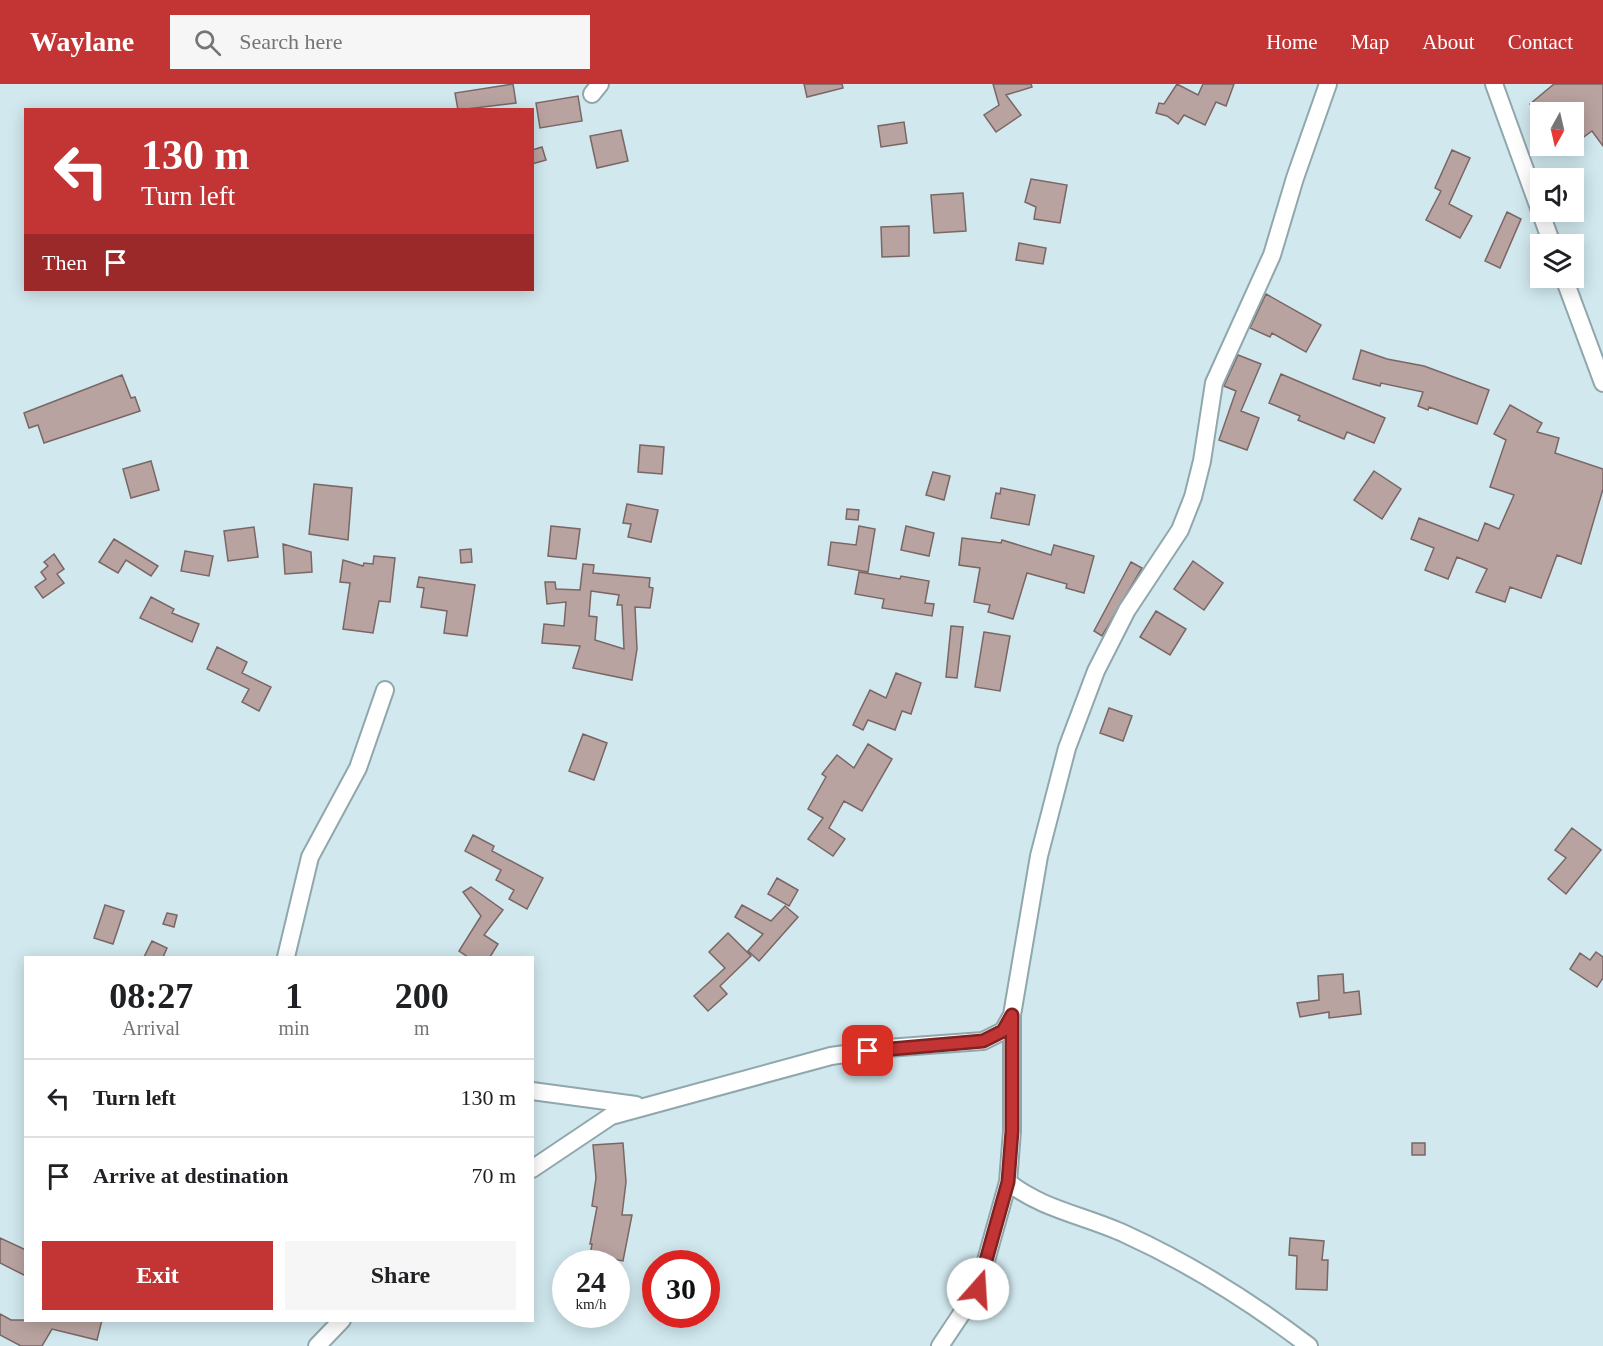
<!DOCTYPE html>
<style>
body{margin:0;font-family:"Times New Roman",serif;background:#f6f6f6;color:#202124;height:100vh;display:flex;flex-direction:column;font-size:22px;white-space:nowrap}
*{box-sizing:border-box;margin:0}
p{font-size:20px;color:#757577}
.icon{flex:none;width:33px;height:33px;fill:none;stroke:currentColor;stroke-width:2;stroke-linecap:round;stroke-linejoin:round}
.map{position:relative;flex:1;overflow:hidden}
.sheet{position:absolute;left:24px;top:872px;width:510px;height:366px;display:flex;flex-direction:column;background:#fff;border-radius:0px;box-shadow:0 3px 15px #0003}
.sheet>*{flex:none}
.top-card{position:absolute;left:24px;top:24px;width:510px;height:183px;border-radius:0px;box-shadow:0 3px 15px #0003;background:#c33435;color:#fff;overflow:hidden}
.needle{width:39px;rotate:188deg}
.buttons{position:absolute;left:1530px;top:18px;display:grid;gap:12px}
.buttons a{display:grid;place-items:center;width:54px;height:54px;border-radius:0px;background:#fff;box-shadow:0 3px 15px #0003;font-size:30px}
.speed{position:absolute;left:552px;top:1166px;display:flex;gap:12px;font-size:30px;font-weight:700;text-align:center}
.speed>*{display:grid;place-content:center;width:78px;height:78px;border-radius:50%;background:#fff;box-shadow:0 3px 15px #0003;line-height:1}
.speed small{font-size:15px;font-weight:400}
.speed .limit{border:9px solid #d22;background:#fff;color:#111}
.pin{position:absolute;display:grid;place-items:center;width:51px;height:51px;color:#fff;margin:-26px;border-radius:12px;box-shadow:0 3px 9px #0006}
.me{position:absolute;width:66px;margin:-33px;rotate:19deg;stroke-linejoin:round;filter:drop-shadow(0 0 4px #0008)}
.turn{display:flex;align-items:center;gap:21px;height:126px;padding:0 18px;font-size:27px}
.turn .icon{width:78px;height:78px;stroke-width:2.5}
.turn b{display:block;font-size:42px;line-height:51px}
.then{display:flex;align-items:center;height:57px;padding:0 18px;background:#0003;gap:12px;font-size:22px}
.eta{display:flex;justify-content:space-evenly;align-items:center;height:102px;text-align:center}
.eta b{font-size:36px;font-weight:600;line-height:42px}
.button{display:flex;gap:12px;margin-top:auto;padding:12px 18px}
.button a{flex:1;height:69px;border-radius:0px;background:#c33435;color:#fff;font-size:24px;font-weight:600;line-height:69px;text-align:center}
.button a+a{background:#f6f6f6;color:#202124}
ul{padding:0;list-style:none}
li{display:flex;align-items:center;gap:18px;height:78px;padding:0 18px;border-top:2px solid #e0e0e0}
li div{flex:1}
li b{display:block;font-size:22px}
li em{font-style:normal}
header{display:flex;align-items:center;gap:36px;box-sizing:border-box;height:84px;padding:0 30px;background:#c33435;color:#fff}
header strong{font-size:28px}
nav{display:flex;gap:33px;margin-inline-start:auto;font-size:21px}
.search{width:420px;height:54px;background:#f6f6f6;display:flex;align-items:center;gap:15px;box-sizing:border-box;padding:0 21px;border-radius:0px;color:#757577;font-size:22px}
.map>svg:first-child{display:block}
</style>
<header>
<strong>Waylane</strong>
<div class="search"><svg class="icon" aria-label="search" viewBox="0 0 24 24"><circle cx="10" cy="10" r="6"/><path d="M15 15l6 6"/></svg>Search here</div>
<nav><a>Home</a><a>Map</a><a>About</a><a>Contact</a></nav>
</header>
<div class="map">
<svg width="1603" height="1262" viewBox="0 0 1603 1262">
<rect width="100%" height="100%" fill="#d0e8ee"/>
<path fill="#b9a3a0" stroke="#7a6664" stroke-width="1.5" fill-rule="evenodd" d="M513,0L516,19L458,26L455,9Z
M804,0H842L843,4L807,13Z
M993,0H1031L1032,3L1006,11L1021,31L996,48L984,31L999,21Z
M1177,0L1198,11L1203,0H1234L1226,22L1216,18L1205,41L1184,31L1178,40L1167,32L1156,29L1159,19L1164,20Z
M1554,0H1603V62L1592,47L1574,60V28H1538L1530,20Z
M578,12L582,37L540,44L536,19Z
M904,38L907,59L881,63L878,42Z
M621,46L628,77L597,84L590,52Z
M542,63L546,76L532,80V66Z
M1452,66L1470,74L1449,120L1472,132L1460,154L1426,136L1441,107L1435,104Z
M1031,95L1067,101L1060,139L1034,135L1036,123L1025,118Z
M963,109L966,147L934,149L931,111Z
M1507,128L1521,135L1500,184L1485,177Z
M909,142V172L882,173L881,143Z
M1019,159L1046,164L1043,180L1016,176Z
M1266,210L1321,241L1306,268L1272,249L1270,253L1250,244Z
M1361,266L1387,275L1424,282L1489,306L1477,340L1429,323L1428,326L1418,322L1423,308L1381,299L1380,302L1353,295Z
M1238,271L1261,280L1241,327L1259,334L1247,366L1219,356L1236,307L1224,302Z
M1281,290L1385,334L1374,359L1347,348L1344,355L1298,336L1300,332L1269,319Z
M122,291L131,314L135,313L140,327L44,359L38,341L29,344L24,329Z
M1510,321L1542,339L1537,348L1559,354L1555,369L1603,385V405L1581,480L1557,471L1541,514L1510,503L1505,518L1476,508L1487,485L1457,473L1448,495L1425,486L1434,464L1411,455L1419,434L1478,457L1485,439L1499,445L1514,411L1490,403L1506,356L1494,350Z
M640,361L664,363L662,390L638,388Z
M151,377L159,406L131,414L123,385Z
M1374,387L1401,405L1382,435L1354,416Z
M933,388L950,392L944,416L926,411Z
M314,400L352,404L348,456L309,450Z
M1001,404L1035,411L1029,441L991,434L996,409L1000,410Z
M627,420L658,426L651,458L628,453L631,440L623,439Z
M847,425L859,426L858,436L846,435Z
M551,442L580,445L576,475L548,472Z
M859,442L875,445L868,488L828,481L831,458L856,461Z
M906,442L934,449L929,472L901,466Z
M254,443L258,473L228,477L224,447Z
M962,454L1001,459L1002,456L1051,471L1054,461L1094,472L1084,509L1066,504L1067,500L1027,489L1013,535L988,528L990,521L974,518L980,484L959,481Z
M114,455L158,482L151,492L126,476L118,489L99,478Z
M283,460L311,468L312,488L285,490Z
M471,465L472,478L461,479L460,466Z
M185,467L213,472L209,492L181,487Z
M54,470L64,485L57,490L64,499L43,514L35,503L46,495L41,488L48,482L44,478Z
M374,472L395,474L390,518L379,517L373,549L343,545L350,499L340,498L343,476L363,482L364,479L373,480Z
M1193,477L1223,499L1204,526L1174,505Z
M1131,478L1142,484L1102,552L1094,547Z
M583,480L594,481L593,489L650,494L649,503L653,504L650,524L635,523L637,565L632,596L573,584L580,562L542,559L544,540L564,542L566,518L547,520L545,498H555L556,505L580,506ZM591,507L619,511L617,521H622L624,565L595,556L597,533L589,532Z
M859,488L900,495L901,492L929,497L925,519L934,520L932,532L882,524L884,515L855,510Z
M419,493L475,501L467,552L444,549L447,527L421,523L424,504L417,503Z
M151,513L174,525L172,529L199,540L192,558L140,534Z
M1156,527L1186,545L1170,571L1140,553Z
M951,542L963,543L957,594L946,593Z
M984,548L1010,552L1000,607L975,603Z
M217,563L247,578L242,589L271,603L259,627L242,618L249,605L207,585Z
M896,589L921,599L911,630L902,627L895,646L868,636L863,646L853,641L870,606L886,614Z
M1109,624L1132,632L1123,657L1100,649Z
M583,650L607,659L594,696L569,687Z
M868,660L892,675L862,727L844,717L829,744L845,755L833,772L808,755L823,734L808,725L826,693L822,690L837,671L854,684Z
M1572,744L1601,766L1566,810L1548,795L1566,774L1555,766Z
M473,751L494,762L492,767L543,794L527,825L509,815L514,806L496,796L501,786L465,767Z
M777,794L798,806L789,822L768,810Z
M471,803L503,826L484,851L498,860L490,873H468L459,867L481,832L463,808Z
M105,821L124,827L113,860L94,854Z
M742,821L771,837L785,822L798,833L759,877L748,867L763,850L735,833Z
M167,829L177,831L174,843L163,840Z
M728,849L751,872L720,902L727,910L708,927L694,912L725,884L709,868Z
M152,857L167,864L163,873H144Z
M1596,868L1603,873V894L1597,903L1570,885L1580,869L1590,876Z
M1343,890L1344,909L1359,907L1361,930L1329,934V928L1300,933L1297,919L1319,916L1318,892Z
M623,1059L626,1098L622,1131H632L623,1177L590,1171L592,1160H590L597,1123L592,1122L596,1094L593,1061Z
M1412,1059H1425V1071H1412Z
M0,1154L26,1166V1192L0,1179Z
M1290,1154L1324,1157L1322,1176H1328L1327,1206L1296,1205L1297,1172L1289,1171Z
M0,1230L11,1236H102L97,1256L52,1245L42,1262H21L0,1251Z"/>
<g fill="none" stroke-linecap="round" stroke-linejoin="round">
<g stroke="#90a7ac" stroke-width="20">
<path id="minor" d="M1494,0L1552,160
M592,10L600,0
M1564,194L1603,299
M286,873L310,773L358,684L385,606
M532,1007L636,1021
M532,1085L611,1032L831,972L887,964L983,957L1003,947L1012,931L1039,772L1067,664L1096,587L1127,526L1180,446L1193,413L1202,377L1214,299L1272,171L1295,94L1328,0
M1008,1098C1041,1125 1086,1132 1125,1150C1191,1180 1251,1218 1309,1262
M317,1262L342,1236
M940,1262L978,1205L1008,1098L1012,1047V934"/>
</g>
<use href="#minor" stroke="#fff" stroke-width="16"/>
</g>
<g fill="none" stroke-linecap="round" stroke-linejoin="round">
<g stroke="#7f2222" stroke-width="15">
<path id="route" d="M868,967L983,957L1003,947L1012,931V1047L1008,1098L978,1205"/>
</g>
<use href="#route" stroke="#c33435" stroke-width="10"/>
</g>
</svg>
<div class="buttons">
<a><svg class="needle" viewBox="-14 -14 28 28"><path d="M0-13l5 13h-10z" fill="#e53935"/><path d="M0 13l5-13h-10z" fill="#757577"/></svg></a>
<a><svg class="icon" aria-label="sound" viewBox="0 0 24 24"><path d="M4 9h4l5-4v14l-5-4H4zM17 9q2 3 0 6"/></svg></a>
<a><svg class="icon" aria-label="layers" viewBox="0 0 24 24"><path d="M12 4l9 5-9 5-9-5zM3 14l9 5 9-5"/></svg></a>
</div>
<div class="speed"><div>24<small>km/h</small></div><div class="limit">30</div></div>
<div class="pin" style="left:868px;top:967px;background:#d93025"><svg class="icon" aria-label="arrive" viewBox="0 0 24 24"><path d="M6 21V4h12l-3 4 3 4H6"/></svg></div>
<svg class="me" style="left:978px;top:1205px" viewBox="-20 -20 40 40"><circle r="19" fill="#fff"/><path d="M0-13L10 11 0 6-10 11z" fill="#c33435"/></svg>
<div class="top-card">
<div class="turn"><svg class="icon" aria-label="left" viewBox="0 0 24 24"><path d="M17 20v-9H6M10 6l-5 5 5 5"/></svg><div><b>130 m</b>Turn left</div></div>
<div class="then">Then<svg class="icon" aria-label="arrive" viewBox="0 0 24 24"><path d="M6 21V4h12l-3 4 3 4H6"/></svg></div>
</div>
<section class="sheet">
<div class="eta">
<div><b>08:27</b><p>Arrival</p></div>
<div><b>1</b><p>min</p></div>
<div><b>200</b><p>m</p></div>
</div>
<ul>
<li><svg class="icon" aria-label="left" viewBox="0 0 24 24"><path d="M17 20v-9H6M10 6l-5 5 5 5"/></svg><div><b>Turn left</b></div><em>130 m</em></li>
<li><svg class="icon" aria-label="arrive" viewBox="0 0 24 24"><path d="M6 21V4h12l-3 4 3 4H6"/></svg><div><b>Arrive at destination</b></div><em>70 m</em></li>
</ul>
<div class="button"><a>Exit</a><a>Share</a></div>
</section>
</div>
